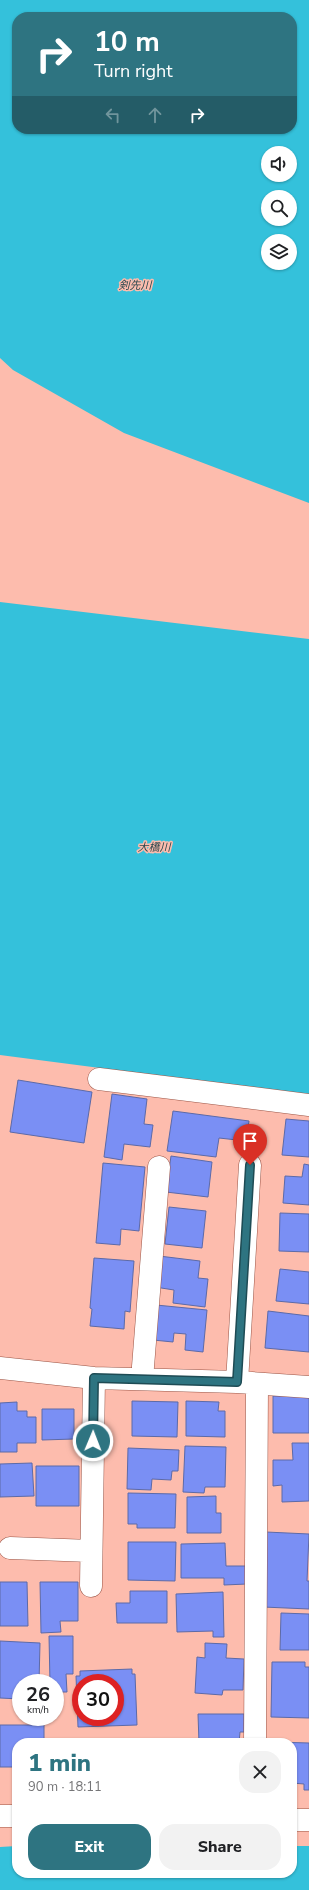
<!DOCTYPE html>
<meta charset="utf-8">
<style>
body{margin:0;font-family:"Nunito Sans","Noto Sans JP",sans-serif;background:#f2f2f2;color:#202124;height:100vh;display:flex;flex-direction:column;font-size:15px;white-space:nowrap}
*{box-sizing:border-box;margin:0}
p{font-size:13px;color:#757577}
.icon{flex:none;width:22px;height:22px;fill:none;stroke:currentColor;stroke-width:2;stroke-linecap:round;stroke-linejoin:round}
.map{position:relative;flex:1;overflow:hidden}
.panel{position:absolute;left:12px;top:1738px;width:285px;height:140px;display:flex;flex-direction:column;background:#fff;border-radius:16px;box-shadow:0 1px 3px #0004}
.panel>*{flex:none}
.hud{position:absolute;left:12px;top:12px;width:285px;height:122px;border-radius:16px;box-shadow:0 1px 3px #0004;background:#2e7481;color:#fff;overflow:hidden}
.controls{position:absolute;left:261px;top:146px;display:grid;gap:8px}
.controls a{display:grid;place-items:center;width:36px;height:36px;border-radius:50%;background:#fff;box-shadow:0 1px 3px #0004;font-size:20px}
.speed{position:absolute;left:12px;top:1674px;display:flex;gap:8px;font-size:20px;font-weight:700;text-align:center}
.speed>*{display:grid;place-content:center;width:52px;height:52px;border-radius:50%;background:#fff;box-shadow:0 1px 3px #0004;line-height:1}
.speed small{font-size:10px;font-weight:400}
.speed .limit{border:6px solid #d22;background:#fff;color:#111}
.pin{position:absolute;display:grid;place-items:center;width:34px;height:34px;color:#fff;margin:-41px -17px;border-radius:50% 50% 50% 0;rotate:-45deg;box-shadow:0 0 4px #0007}
.pin .icon{rotate:45deg}
.me{position:absolute;width:44px;margin:-22px;rotate:1deg;stroke-linejoin:round;filter:drop-shadow(0 0 3px #0008)}
.turn{display:flex;align-items:center;gap:14px;height:84px;padding:0 16px;font-size:18px}
.turn .icon{width:52px;height:52px;stroke-width:2.5}
.turn b{display:block;font-size:28px;line-height:34px}
.lanes{display:flex;align-items:center;height:38px;padding:0 16px;background:#0003;justify-content:center;gap:20px;direction:ltr}
.lanes .off{opacity:.35}
.round{display:grid;place-items:center;flex:none;width:42px;height:42px;border-radius:16px;background:#f2f2f2}
.headline{display:flex;align-items:center;justify-content:space-between;height:68px;padding:0 16px}
h1{font-size:24px;font-weight:800;line-height:30px;color:#2e7481}
.button{display:flex;gap:8px;margin-top:auto;padding:8px 16px}
.button a{flex:1;height:46px;border-radius:16px;background:#2e7481;color:#fff;font-size:16px;font-weight:800;line-height:46px;text-align:center}
.button a+a{background:#f2f2f2;color:#202124}
.map>svg:first-child{display:block}
</style>
<div class="map">
<svg width="309" height="1890" viewBox="0 0 309 1890">
<rect width="100%" height="100%" fill="#fdbcad"/>
<path fill="#34c1db" fill-rule="evenodd" d="M0,0H309V503L124,433L13,370L0,358ZM17,17H292V129H17ZM268,153H290V175H268ZM268,197H290V219H268ZM268,241H290V263H268Z
M0,602L309,639V1095L0,1055Z
M17,1846V1873H292V1846H309V1890H0V1847Z"/>
<path fill="#7a8ff4" stroke="#5c6aa8" fill-rule="evenodd" d="M18,1080L92,1092L84,1143L10,1132Z
M112,1094L147,1099L144,1124L153,1125L150,1147L124,1144L122,1160L104,1157Z
M173,1111L249,1121L246,1141L219,1138L216,1157L167,1151Z
M286,1119L309,1121V1157L282,1155Z
M171,1156L212,1162L208,1197L166,1192Z
M103,1163L145,1167L139,1231L121,1229L120,1245L96,1243Z
M304,1164L309,1165V1205L283,1203L285,1176L302,1177Z
M169,1207L206,1211L202,1248L165,1244Z
M280,1213L309,1214V1252L279,1251Z
M159,1256L200,1261L198,1278L208,1279L205,1307L173,1303L174,1290L155,1287Z
M94,1258L134,1261L130,1312L125,1311L124,1329L90,1326L92,1309L90,1308Z
M280,1269L309,1272V1304L276,1301Z
M156,1305L207,1310L203,1352L185,1350L186,1334L174,1333L173,1342L153,1340Z
M268,1311L309,1316V1352L265,1348Z
M309,1395V1433H273V1396Z
M132,1401L178,1402L177,1437L132,1436Z
M186,1401L219,1402L218,1411H225V1437L186,1436Z
M17,1402V1411H27V1417H36V1443H17V1452H0V1403Z
M42,1409H74V1439L42,1440Z
M292,1443H309V1501L282,1502V1485L273,1486V1460H293Z
M185,1446L226,1447L225,1487H205L204,1493L183,1492Z
M128,1448L179,1450L178,1471H172L171,1480L152,1479L151,1490L127,1489Z
M32,1463L34,1496L0,1497V1464Z
M36,1466H79V1506H36Z
M128,1493L176,1494L175,1528H137V1524H128Z
M216,1496V1513H221V1533H187V1497Z
M266,1532L309,1534L307,1581H309V1609L263,1607Z
M128,1542H176L175,1581L128,1580Z
M225,1543L226,1566H247V1584L224,1585V1578H181V1544Z
M0,1582H27L28,1626H0Z
M40,1582H78V1621H60L61,1632L41,1633Z
M130,1591H167V1623H117L116,1603H130Z
M223,1592L224,1637H213V1631L177,1632L176,1594Z
M281,1613L309,1614V1650H280Z
M49,1636H73V1674H66L67,1692H55V1683H50Z
M0,1641L40,1643L39,1683H21L20,1699L0,1698Z
M205,1643L227,1644L226,1658L244,1659L243,1690H223L222,1695L195,1693L197,1657L205,1658Z
M272,1662H305V1667H309V1718L271,1717Z
M132,1669V1674H135L137,1725L78,1727L76,1676H80V1671ZM81,1683H115V1717H81Z
M198,1714H244V1732H240L239,1743H199Z
M0,1725H44V1743H17V1767H0Z
M275,1742L309,1743V1790H304V1784L292,1783V1743Z"/>
<g fill="none" stroke-linecap="round" stroke-linejoin="round">
<g stroke="#9b5445" stroke-width="23">
<path id="minor" d="M99,1079L309,1105
M0,1368L94,1378L237,1382L309,1387
M142,1379L159,1167
M237,1382L250,1165
M10,1548L91,1551
M91,1586L94,1378
M255,1743L257,1384
M0,1816H17
M292,1820H309"/>
</g>
<use href="#minor" stroke="#fff" stroke-width="22"/>
</g>
<g fill="none" stroke-linecap="round" stroke-linejoin="round">
<g stroke="#1e4b54" stroke-width="10">
<path id="route" d="M93,1441L94,1378L237,1382L250,1165"/>
</g>
<use href="#route" stroke="#2e7481" stroke-width="7"/>
</g>
<g text-anchor="middle" dominant-baseline="central" stroke-width="3" stroke-linejoin="round" paint-order="stroke">
<g font-size="11" font-style="italic" fill="#2c494f" stroke="#fdbcad">
<text x="135" y="285">剣先川</text>
<text x="154" y="847">大橋川</text>
</g>
</g>
</svg>
<div class="controls">
<a><svg class="icon" aria-label="sound" viewBox="0 0 24 24"><path d="M4 9h4l5-4v14l-5-4H4zM17 9q2 3 0 6"/></svg></a>
<a><svg class="icon" aria-label="search" viewBox="0 0 24 24"><circle cx="10" cy="10" r="6"/><path d="M15 15l6 6"/></svg></a>
<a><svg class="icon" aria-label="layers" viewBox="0 0 24 24"><path d="M12 4l9 5-9 5-9-5zM3 14l9 5 9-5"/></svg></a>
</div>
<div class="speed"><div>26<small>km/h</small></div><div class="limit">30</div></div>
<div class="pin" style="left:250px;top:1165px;background:#d93025"><svg class="icon" aria-label="arrive" viewBox="0 0 24 24"><path d="M6 21V4h12l-3 4 3 4H6"/></svg></div>
<svg class="me" style="left:93px;top:1441px" viewBox="-20 -20 40 40"><circle r="17" fill="#2e7481" stroke="#fff" stroke-width="3"/><path d="M0-11L8 9 0 5-8 9z" fill="#fff"/></svg>
<div class="hud">
<div class="turn"><svg class="icon" aria-label="right" viewBox="0 0 24 24"><path d="M7 20v-9h11M14 6l5 5-5 5"/></svg><div><b>10 m</b>Turn right</div></div>
<div class="lanes"><svg class="icon off" aria-label="left" viewBox="0 0 24 24"><path d="M17 20v-9H6M10 6l-5 5 5 5"/></svg><svg class="icon off" aria-label="ahead" viewBox="0 0 24 24"><path d="M12 20V5M6 11l6-6 6 6"/></svg><svg class="icon" aria-label="right" viewBox="0 0 24 24"><path d="M7 20v-9h11M14 6l5 5-5 5"/></svg></div>
</div>
<section class="panel">
<div class="headline"><div><h1>1 min</h1><p>90 m · 18:11</p></div><a class="round"><svg class="icon" aria-label="close" viewBox="0 0 24 24"><path d="M6 6l12 12M18 6L6 18"/></svg></a></div>
<div class="button"><a>Exit</a><a>Share</a></div>
</section>
</div>
